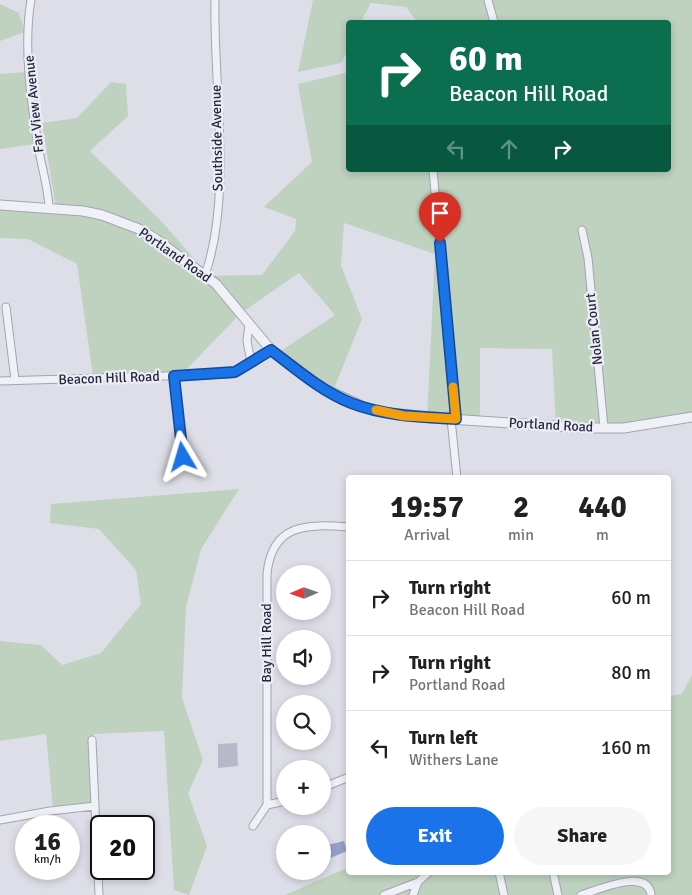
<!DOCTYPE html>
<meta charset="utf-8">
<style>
body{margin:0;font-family:Signika,sans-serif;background:#f6f6f6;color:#202124;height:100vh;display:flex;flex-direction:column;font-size:19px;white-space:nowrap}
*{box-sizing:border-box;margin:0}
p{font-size:16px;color:#757577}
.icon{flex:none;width:28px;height:28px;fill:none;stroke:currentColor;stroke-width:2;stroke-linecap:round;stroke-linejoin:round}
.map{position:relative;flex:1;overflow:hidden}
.sheet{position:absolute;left:346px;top:475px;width:325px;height:400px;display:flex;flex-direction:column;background:#fff;border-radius:5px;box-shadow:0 2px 8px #0003}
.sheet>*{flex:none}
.guide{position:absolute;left:346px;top:20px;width:325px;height:152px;border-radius:5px;box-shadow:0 2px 8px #0003;background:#0b6e4f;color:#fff;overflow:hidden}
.needle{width:32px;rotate:268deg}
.tools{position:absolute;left:276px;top:565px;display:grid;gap:10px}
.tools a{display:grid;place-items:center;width:55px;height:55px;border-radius:50%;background:#fff;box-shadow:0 2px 8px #0003;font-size:25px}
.speed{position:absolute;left:15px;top:815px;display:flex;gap:10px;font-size:25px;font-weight:700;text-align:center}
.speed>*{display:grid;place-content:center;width:65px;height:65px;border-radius:50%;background:#fff;box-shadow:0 2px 8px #0003;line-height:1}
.speed small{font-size:12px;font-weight:400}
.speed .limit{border:2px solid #111;border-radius:8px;background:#fff;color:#111}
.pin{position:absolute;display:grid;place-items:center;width:42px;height:42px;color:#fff;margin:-51px -21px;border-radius:50% 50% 50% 0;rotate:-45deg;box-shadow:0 0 5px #0007}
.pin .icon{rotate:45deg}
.me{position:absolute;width:55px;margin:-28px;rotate:353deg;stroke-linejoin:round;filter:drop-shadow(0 0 4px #0008)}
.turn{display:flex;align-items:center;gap:18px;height:105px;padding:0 20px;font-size:22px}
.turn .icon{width:65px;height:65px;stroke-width:2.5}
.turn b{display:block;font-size:35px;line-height:42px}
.lanes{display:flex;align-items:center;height:48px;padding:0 20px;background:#0003;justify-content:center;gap:25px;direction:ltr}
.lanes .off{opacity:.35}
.eta{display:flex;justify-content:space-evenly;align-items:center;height:85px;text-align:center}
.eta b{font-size:30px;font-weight:700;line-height:35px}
.primary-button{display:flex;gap:10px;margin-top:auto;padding:10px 20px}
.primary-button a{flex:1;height:58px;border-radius:30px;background:#1a73e8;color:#fff;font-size:20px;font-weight:700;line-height:58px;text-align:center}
.primary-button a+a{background:#f6f6f6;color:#202124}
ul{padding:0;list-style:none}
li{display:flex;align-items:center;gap:15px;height:75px;padding:0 20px;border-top:1px solid #e0e0e0}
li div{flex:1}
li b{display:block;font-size:19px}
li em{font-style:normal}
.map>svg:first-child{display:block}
</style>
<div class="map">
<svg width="692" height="895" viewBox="0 0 692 895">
<rect width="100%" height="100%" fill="#dedee8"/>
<path fill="#bed2bf" d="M313,0H692V416L615,430L556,425L552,349L480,348V422L427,419L435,254L344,223L341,265L362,319L331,396L276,354L335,315L299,273L241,313L180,376H93L77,264L28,239L0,238V205L56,208L42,123L77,118L111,82L126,84L128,116L90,151L162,222L209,276L262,275L295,231L296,219L264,207L312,162L298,84L349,72V170H669V22H417L406,7L371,3L361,22H349V48L341,63L298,72Z
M0,4L19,13L25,32L0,41Z
M28,72L35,144L0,149V74Z
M239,489L201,549L186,607L182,698L203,760L188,793L207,846L189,895L174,890L164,731L94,734L91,803L53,809L46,734L0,741V641L41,645L62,665L101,653L141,604L136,570L99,529L50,523L51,504Z
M692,675V895H285L349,867V872H669V696L682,694Z"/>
<path fill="#97a0ca" d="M344,841L347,851L323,861V846Z"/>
<path fill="#b8b9c8" d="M237,743L238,766L218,768V744Z"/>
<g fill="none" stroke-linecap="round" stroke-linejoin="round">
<g stroke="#a3a4b2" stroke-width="5">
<path id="service" d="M174,377L183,457"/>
</g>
<g stroke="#a3a4b2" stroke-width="9">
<path id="minor" d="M31,0C23,46 31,104 39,150C42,169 48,187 49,207
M488,0L494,22
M433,170L456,419
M582,230L588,258L604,428
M205,275C233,195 213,85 215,0
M6,307L15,380
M249,324L247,341L251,362
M0,381L230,374L241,370L271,350
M451,419L457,478
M92,740L99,895
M322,788L349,777
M267,805V574C272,523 307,524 349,527
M267,805L285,801
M0,820L50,811L95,806
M253,826L267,805
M499,872L504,895
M553,872L558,895
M384,895L418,882
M413,895L418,882L429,872
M581,895C598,890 648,867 651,895"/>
</g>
<g stroke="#a3a4b2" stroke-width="11">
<path id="tertiary" d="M0,205L83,211L102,215L139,229L156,239L216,284L271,350L323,388L364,407L404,416L585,428H624L692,417"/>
</g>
<use href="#service" stroke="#f0f1f6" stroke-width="3"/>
<use href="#minor" stroke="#f0f1f6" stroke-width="7"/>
<use href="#tertiary" stroke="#f0f1f6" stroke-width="9"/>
</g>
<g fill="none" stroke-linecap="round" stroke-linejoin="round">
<g stroke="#114b97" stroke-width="12">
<path id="route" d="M183,457L174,376L235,372L271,350C296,369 321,391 351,403C384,416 421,417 456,419L440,243"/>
</g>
<use href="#route" stroke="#1a73e8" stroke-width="9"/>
<path stroke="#f59e0b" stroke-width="9" d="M376,410L404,416L456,419L453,387"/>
</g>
<g text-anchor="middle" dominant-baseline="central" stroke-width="4.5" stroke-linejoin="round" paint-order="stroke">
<g font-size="14" fill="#26283f" stroke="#edeef5">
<text transform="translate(34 104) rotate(-96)">Far View Avenue</text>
<text transform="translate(217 138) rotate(-91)">Southside Avenue</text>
<text transform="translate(175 255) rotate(35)">Portland Road</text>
<text transform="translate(594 329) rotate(-96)">Nolan Court</text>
<text transform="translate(109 378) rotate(-2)">Beacon Hill Road</text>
<text transform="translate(551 425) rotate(3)">Portland Road</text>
<text transform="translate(266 643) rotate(-90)">Bay Hill Road</text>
</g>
</g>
</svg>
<div class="tools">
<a><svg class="needle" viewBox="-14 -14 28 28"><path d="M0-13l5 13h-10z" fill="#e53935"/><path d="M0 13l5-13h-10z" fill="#757577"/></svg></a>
<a><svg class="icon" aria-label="sound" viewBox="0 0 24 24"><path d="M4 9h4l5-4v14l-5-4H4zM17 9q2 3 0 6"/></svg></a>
<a><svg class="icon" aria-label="search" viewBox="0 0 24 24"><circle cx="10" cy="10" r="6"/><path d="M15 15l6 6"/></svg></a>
<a>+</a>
<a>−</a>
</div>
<div class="speed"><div>16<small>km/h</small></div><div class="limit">20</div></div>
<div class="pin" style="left:440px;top:243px;background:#d93025"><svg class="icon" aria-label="arrive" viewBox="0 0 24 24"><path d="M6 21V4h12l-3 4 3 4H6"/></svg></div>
<svg class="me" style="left:183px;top:457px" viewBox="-20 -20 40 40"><path d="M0-17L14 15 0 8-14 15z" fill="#1a73e8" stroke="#fff" stroke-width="4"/></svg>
<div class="guide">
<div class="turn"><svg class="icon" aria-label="right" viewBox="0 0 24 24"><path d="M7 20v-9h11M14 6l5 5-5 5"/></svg><div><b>60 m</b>Beacon Hill Road</div></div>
<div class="lanes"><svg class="icon off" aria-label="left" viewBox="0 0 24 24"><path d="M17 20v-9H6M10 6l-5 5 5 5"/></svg><svg class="icon off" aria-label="ahead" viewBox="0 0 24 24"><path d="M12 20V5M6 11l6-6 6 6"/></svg><svg class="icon" aria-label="right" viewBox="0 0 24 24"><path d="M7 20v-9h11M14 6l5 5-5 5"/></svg></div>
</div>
<section class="sheet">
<div class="eta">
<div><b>19:57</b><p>Arrival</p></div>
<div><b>2</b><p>min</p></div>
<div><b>440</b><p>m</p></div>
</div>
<ul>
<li><svg class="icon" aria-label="right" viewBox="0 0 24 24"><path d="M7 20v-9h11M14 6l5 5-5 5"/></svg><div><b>Turn right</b><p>Beacon Hill Road</p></div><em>60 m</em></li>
<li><svg class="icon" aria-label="right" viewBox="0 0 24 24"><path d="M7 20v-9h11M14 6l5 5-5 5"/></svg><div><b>Turn right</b><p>Portland Road</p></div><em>80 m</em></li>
<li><svg class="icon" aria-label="left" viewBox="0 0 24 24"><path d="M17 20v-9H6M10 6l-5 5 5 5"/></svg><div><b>Turn left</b><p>Withers Lane</p></div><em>160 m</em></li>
</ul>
<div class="primary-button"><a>Exit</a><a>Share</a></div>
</section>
</div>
